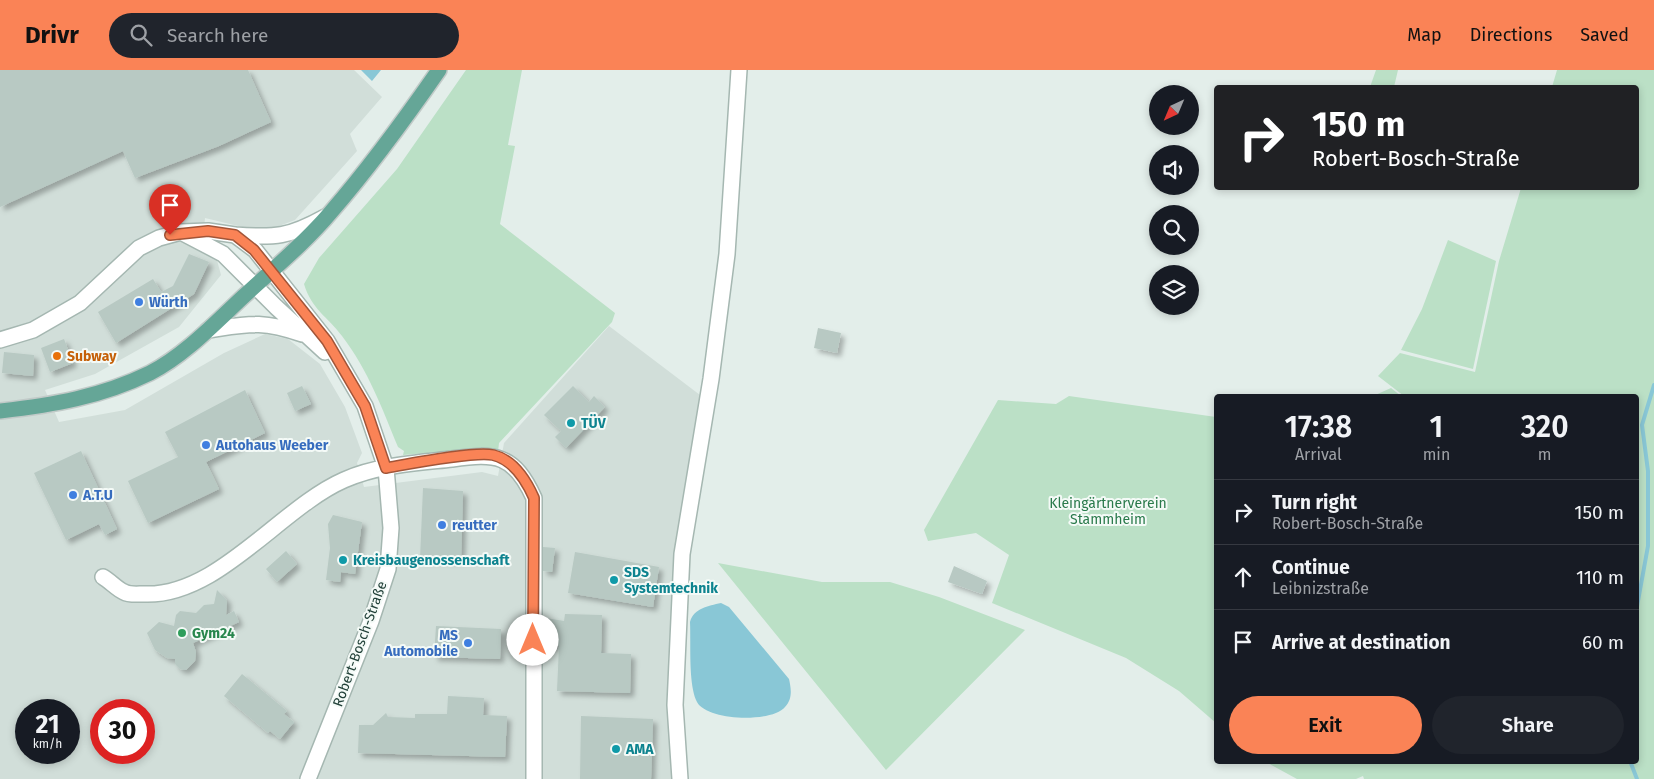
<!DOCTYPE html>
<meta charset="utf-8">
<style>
body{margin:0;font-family:"Fira Sans",sans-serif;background:#20242c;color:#f1f3f6;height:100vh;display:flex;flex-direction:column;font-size:19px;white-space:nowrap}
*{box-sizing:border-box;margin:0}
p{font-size:16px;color:#9ea1a6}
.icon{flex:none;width:28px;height:28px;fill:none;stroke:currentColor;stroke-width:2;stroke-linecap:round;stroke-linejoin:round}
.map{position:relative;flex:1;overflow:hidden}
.side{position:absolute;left:1214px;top:324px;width:425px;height:370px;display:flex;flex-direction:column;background:#171b24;border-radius:5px;box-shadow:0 2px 8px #0003}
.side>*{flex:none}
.top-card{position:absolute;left:1214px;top:15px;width:425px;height:105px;border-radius:5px;box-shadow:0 2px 8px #0003;background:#202124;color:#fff;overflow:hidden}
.needle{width:32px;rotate:224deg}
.controls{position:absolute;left:1149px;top:15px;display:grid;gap:10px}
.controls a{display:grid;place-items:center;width:50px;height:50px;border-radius:50%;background:#171b24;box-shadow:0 2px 8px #0003;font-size:25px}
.speed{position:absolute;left:15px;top:629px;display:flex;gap:10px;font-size:25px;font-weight:700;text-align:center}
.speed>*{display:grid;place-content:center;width:65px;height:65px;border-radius:50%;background:#171b24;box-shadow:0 2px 8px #0003;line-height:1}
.speed small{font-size:12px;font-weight:400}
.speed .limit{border:8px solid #d22;background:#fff;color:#111}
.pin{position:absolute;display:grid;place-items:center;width:42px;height:42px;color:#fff;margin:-51px -21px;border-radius:50% 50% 50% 0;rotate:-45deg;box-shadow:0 0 5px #0007}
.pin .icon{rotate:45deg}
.me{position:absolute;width:55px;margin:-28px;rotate:0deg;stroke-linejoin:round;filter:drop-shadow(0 0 4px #0008)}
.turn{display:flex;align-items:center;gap:18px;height:105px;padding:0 15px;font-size:22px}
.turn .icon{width:65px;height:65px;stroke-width:2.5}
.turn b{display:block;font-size:35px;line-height:42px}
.eta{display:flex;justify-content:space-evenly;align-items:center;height:85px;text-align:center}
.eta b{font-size:30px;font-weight:600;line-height:35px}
.primary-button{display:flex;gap:10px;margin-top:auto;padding:10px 15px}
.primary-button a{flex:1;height:58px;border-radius:30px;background:#fa8356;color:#111;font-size:20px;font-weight:600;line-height:58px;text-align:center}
.primary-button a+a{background:#20242c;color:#f1f3f6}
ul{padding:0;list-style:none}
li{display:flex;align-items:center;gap:15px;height:65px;padding:0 15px;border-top:1px solid #363941}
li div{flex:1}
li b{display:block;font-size:19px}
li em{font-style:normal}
header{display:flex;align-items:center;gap:30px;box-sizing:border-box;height:70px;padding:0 25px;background:#fa8356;color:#111}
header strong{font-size:24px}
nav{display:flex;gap:28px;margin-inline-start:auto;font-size:18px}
.search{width:350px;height:45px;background:#20242c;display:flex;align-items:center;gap:12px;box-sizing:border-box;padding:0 18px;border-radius:28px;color:#9ea1a6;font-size:19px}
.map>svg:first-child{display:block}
</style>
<header>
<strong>Drivr</strong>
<div class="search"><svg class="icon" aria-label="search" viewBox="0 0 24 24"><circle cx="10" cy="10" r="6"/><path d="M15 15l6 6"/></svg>Search here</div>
<nav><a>Map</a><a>Directions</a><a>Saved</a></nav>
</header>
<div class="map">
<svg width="1654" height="709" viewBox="0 0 1654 709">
<defs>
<filter id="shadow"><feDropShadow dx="4" dy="4" stdDeviation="2.5" flood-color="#0004"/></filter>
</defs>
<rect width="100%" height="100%" fill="#e3eeea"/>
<path fill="#d1ded9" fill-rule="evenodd" d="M0,0H354L382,27L350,64L357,81L295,150L263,162L205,148L202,180L217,190L221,205L179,257L95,304L45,320L59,352L125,340L224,283L265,264L288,269L320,294L345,337L362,383L357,393L364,417L482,402L498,406L504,373L609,256L700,325L678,460L673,709H0ZM26,640H69V682H26ZM101,640H144V682H101Z"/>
<path fill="#bbe0c6" d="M466,0H522L508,75L515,76L500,154L615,243L612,252L499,373L498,382L474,379L403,385L404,381L398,377C382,338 368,300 342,266C327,246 312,240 304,214L319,188L397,99Z
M1376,0H1398L1394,17H1370Z
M1557,0H1654V709H1364L1363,706L1356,709H1297L1264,691H1636V326H1404L1378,306L1400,283L1475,302L1499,191L1521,118H1636V18L1552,17Z
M1448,170L1496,191L1473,299L1401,280L1422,239Z
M1391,318L1401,326H1373Z
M1069,326L1216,347V653L1179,621L1126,588L992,533L1009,485L976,463L928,471L924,460L998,330L1056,334Z
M718,493L822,512H890L939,527L1025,560L886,700Z"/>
<path fill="#89c7d6" d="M361,0H381L372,11Z
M721,533L729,537L789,609C791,618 793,629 785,637C772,653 707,651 697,632C688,614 691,574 690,552C694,538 708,536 721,533Z"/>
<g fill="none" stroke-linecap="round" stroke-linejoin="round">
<path stroke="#89c7d6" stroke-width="4" d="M1636,542L1648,476V401L1642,355L1654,315
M1630,691L1637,709"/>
</g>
<path fill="#b8c9c3" filter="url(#shadow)" d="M0,0H248L271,52L219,76L135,108L123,81L0,137Z
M189,184L209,192L194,224L116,273L98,242L153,209L161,222L173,216Z
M818,258L841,263L837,283L814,278Z
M64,269L73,293L50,302L41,278Z
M4,282L34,285L33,306L2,303Z
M302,316L311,334L295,341L287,323Z
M573,316L589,332L594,326L605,337L566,378L555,367L561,361L544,345Z
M245,320L265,363L206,392L219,419L148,453L128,411L178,387L165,362Z
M81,381L117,459L105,465L99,454L66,470L34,403Z
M423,418L463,421L461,490L420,489Z
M333,445L362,452L355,504L341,502L340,512L326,510L330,478L328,454Z
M543,477L555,478L552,502L543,501Z
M286,481L297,494L277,512L266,499Z
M575,482L659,497L653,537L568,523Z
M954,496L987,511L982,524L948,512Z
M217,520L227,530L226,545L234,541L239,552L193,573L196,582L195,591L186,600L180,599L175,594V589L167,588L155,580L147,563L159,552L174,556L176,545L180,541L196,543L204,535L214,534Z
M565,544L602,545L601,583L631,584L630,623L557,621L559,576L545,575L546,548L564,551Z
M436,556L501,559L500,589L434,587Z
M242,604L287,641L284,644L294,652L280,669L270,661L268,663L224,626Z
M448,626L484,628L483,645L507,646L505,687L358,683L359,655H373L386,643L388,647L415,648V644H447Z
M581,646L653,649L651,709H580Z"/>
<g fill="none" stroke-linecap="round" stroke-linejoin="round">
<g stroke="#a5b7b1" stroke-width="18">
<path id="minor" d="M183,163L223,184L276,237L325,282
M235,165C275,168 289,167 325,147
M208,260C249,254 261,250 302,264
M0,270L33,260L80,233L139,178L159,168L181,162L208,161L235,165L255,180L327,271L365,336L386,398L391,458L388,499L371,551L308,709
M103,507C110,511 117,519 124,522C129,525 138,524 143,524C217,528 280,438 344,410C378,395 416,393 452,389C496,383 514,384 534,428V709
M680,709L675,635L682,484L711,309L727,184L739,0"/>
</g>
<g stroke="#c1cac8" stroke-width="18">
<path id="major" d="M0,341C53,335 101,327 150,303C185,285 215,253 244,226C273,199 305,173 331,142C370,97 405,49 439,0"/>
</g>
<use href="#minor" stroke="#fff" stroke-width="15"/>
<use href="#major" stroke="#65a697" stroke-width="15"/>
</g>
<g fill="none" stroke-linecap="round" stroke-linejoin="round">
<g stroke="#a25538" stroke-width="12">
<path id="route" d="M170,165L208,161L235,165L254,180L327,271L365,336L386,398C409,394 474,381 493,385C514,390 526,410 534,428L533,570"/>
</g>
<use href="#route" stroke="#fa8356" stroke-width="9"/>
</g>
<g fill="#3f7fe0" stroke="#f4faf7" stroke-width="2">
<circle cx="139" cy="232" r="5"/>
<circle cx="206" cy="375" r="5"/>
<circle cx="73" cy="425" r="5"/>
<circle cx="442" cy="455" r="5"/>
<circle cx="468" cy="573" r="5"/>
</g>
<circle fill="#e8710a" stroke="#f4faf7" stroke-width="2" cx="57" cy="286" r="5"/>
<g fill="#0f9aa8" stroke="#f4faf7" stroke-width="2">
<circle cx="571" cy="353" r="5"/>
<circle cx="343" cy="490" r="5"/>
<circle cx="614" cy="510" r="5"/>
<circle cx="616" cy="679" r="5"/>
</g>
<circle fill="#2e9e5b" stroke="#f4faf7" stroke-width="2" cx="182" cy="563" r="5"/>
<g text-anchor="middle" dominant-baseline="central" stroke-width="4" stroke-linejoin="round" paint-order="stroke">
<g font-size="14" font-weight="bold" fill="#366cbe" stroke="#f4faf7" text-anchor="start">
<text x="149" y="232">Würth</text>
<text x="216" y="375">Autohaus Weeber</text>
<text x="83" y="425">A.T.U</text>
<text x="452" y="455">reutter</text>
<text x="458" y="565" text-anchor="end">MS<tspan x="458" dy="16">Automobile</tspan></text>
</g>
<g font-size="14" font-weight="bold" fill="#c56008" stroke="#f4faf7" text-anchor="start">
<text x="67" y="286">Subway</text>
</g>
<g font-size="14" font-weight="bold" fill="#0d838f" stroke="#f4faf7" text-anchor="start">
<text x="581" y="353">TÜV</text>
<text x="353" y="490">Kreisbaugenossenschaft</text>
<text x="624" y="502">SDS<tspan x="624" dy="16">Systemtechnik</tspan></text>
<text x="626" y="679">AMA</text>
</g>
<g font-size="14" fill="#297a4b" stroke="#f4faf7">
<text x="1108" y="433">Kleingärtnerverein<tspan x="1108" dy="16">Stammheim</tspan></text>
</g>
<g font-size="14" font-weight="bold" fill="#27864d" stroke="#f4faf7" text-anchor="start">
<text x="192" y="563">Gym24</text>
</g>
<g font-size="14" fill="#224139" stroke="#f4faf7">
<text transform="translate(360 574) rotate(-70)">Robert-Bosch-Straße</text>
</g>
</g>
</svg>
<div class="controls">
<a><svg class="needle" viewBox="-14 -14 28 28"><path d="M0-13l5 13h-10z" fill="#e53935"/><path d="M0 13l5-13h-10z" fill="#9ea1a6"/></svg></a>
<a><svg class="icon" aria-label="sound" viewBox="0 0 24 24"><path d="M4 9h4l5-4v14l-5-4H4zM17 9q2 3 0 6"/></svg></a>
<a><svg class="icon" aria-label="search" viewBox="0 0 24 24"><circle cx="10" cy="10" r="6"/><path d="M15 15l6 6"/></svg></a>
<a><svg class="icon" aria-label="layers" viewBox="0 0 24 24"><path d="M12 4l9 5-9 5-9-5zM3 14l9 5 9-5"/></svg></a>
</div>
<div class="speed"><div>21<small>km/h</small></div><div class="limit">30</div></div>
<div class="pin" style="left:170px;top:165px;background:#d93025"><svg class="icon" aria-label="arrive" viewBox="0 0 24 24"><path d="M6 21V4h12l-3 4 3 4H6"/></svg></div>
<svg class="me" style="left:533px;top:570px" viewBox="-20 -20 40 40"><circle r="19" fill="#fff"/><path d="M0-13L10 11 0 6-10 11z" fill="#fa8356"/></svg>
<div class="top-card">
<div class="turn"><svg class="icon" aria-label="right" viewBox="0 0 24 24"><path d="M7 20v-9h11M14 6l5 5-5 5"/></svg><div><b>150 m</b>Robert-Bosch-Straße</div></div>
</div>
<section class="side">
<div class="eta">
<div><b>17:38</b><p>Arrival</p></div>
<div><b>1</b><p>min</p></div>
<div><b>320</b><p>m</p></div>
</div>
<ul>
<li><svg class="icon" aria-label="right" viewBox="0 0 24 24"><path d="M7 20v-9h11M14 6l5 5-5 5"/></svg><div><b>Turn right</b><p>Robert-Bosch-Straße</p></div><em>150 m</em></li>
<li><svg class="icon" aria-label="ahead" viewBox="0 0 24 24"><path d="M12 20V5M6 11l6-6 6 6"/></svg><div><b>Continue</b><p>Leibnizstraße</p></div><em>110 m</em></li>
<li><svg class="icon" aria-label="arrive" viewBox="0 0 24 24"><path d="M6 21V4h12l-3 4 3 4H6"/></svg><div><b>Arrive at destination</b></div><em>60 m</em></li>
</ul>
<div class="primary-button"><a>Exit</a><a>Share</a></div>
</section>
</div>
